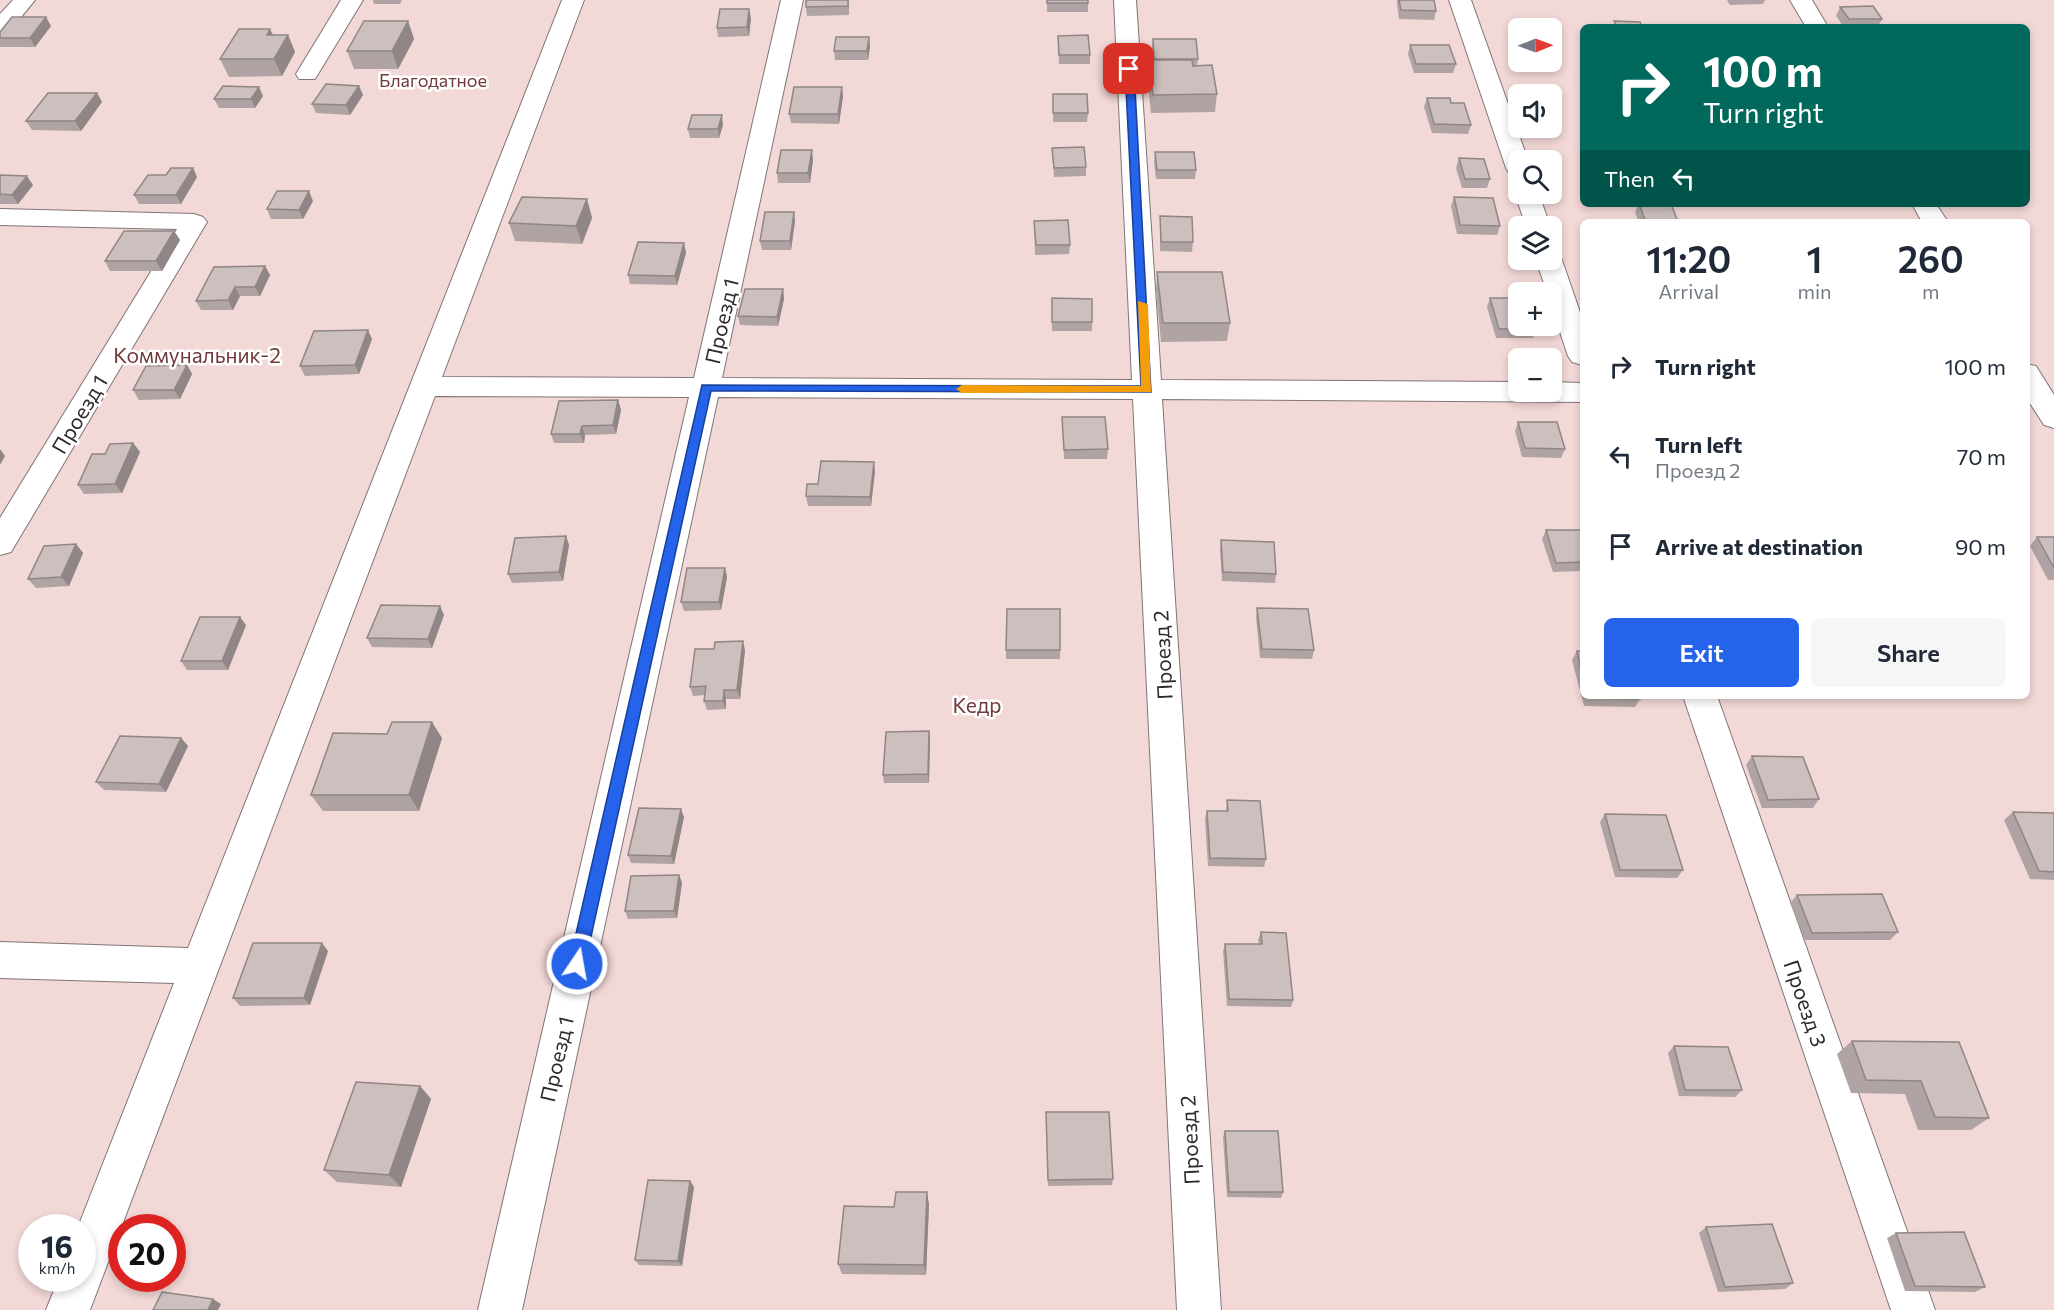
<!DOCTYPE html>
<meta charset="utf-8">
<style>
body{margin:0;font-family:Commissioner,sans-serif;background:#f6f6f7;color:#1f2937;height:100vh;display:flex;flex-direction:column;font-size:22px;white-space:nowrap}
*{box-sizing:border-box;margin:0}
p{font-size:20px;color:#747a83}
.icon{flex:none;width:33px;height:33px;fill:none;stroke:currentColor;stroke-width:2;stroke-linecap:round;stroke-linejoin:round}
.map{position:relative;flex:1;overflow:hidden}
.drawer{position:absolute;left:1580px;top:219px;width:450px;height:480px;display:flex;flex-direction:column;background:#fff;border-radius:9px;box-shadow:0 3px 9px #0003}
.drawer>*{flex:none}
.top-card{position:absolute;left:1580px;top:24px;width:450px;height:183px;border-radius:9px;box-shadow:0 3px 9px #0003;background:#00695c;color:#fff;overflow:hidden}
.needle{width:39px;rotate:89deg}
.tools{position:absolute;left:1508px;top:18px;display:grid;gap:12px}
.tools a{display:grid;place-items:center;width:54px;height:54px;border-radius:9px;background:#fff;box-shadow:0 3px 9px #0003;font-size:30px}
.speed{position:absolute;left:18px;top:1214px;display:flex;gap:12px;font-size:30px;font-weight:700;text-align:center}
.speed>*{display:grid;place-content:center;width:78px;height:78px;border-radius:50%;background:#fff;box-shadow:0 3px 9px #0003;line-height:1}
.speed small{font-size:15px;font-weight:400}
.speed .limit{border:9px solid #d22;background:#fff;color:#111}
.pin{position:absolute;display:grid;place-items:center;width:51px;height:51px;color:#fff;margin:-26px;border-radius:12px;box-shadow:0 3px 9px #0006}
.me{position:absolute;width:66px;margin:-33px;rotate:12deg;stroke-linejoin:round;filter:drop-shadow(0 0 4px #0008)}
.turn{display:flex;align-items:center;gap:21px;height:126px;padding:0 24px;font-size:27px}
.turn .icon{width:78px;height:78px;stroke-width:2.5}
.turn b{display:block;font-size:42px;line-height:51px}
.then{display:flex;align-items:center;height:57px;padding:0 24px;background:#0003;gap:12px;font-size:22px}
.eta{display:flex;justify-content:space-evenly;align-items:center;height:102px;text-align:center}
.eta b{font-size:36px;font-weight:600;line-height:42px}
.action{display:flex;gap:12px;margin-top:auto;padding:12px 24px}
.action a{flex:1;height:69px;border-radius:9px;background:#2563eb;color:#fff;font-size:24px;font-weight:600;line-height:69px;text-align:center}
.action a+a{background:#f6f6f7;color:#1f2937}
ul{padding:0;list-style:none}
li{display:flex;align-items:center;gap:18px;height:90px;padding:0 24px}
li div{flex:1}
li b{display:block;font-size:22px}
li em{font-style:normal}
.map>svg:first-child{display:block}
</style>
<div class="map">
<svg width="2054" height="1310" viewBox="0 0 2054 1310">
<rect width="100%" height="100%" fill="#fff4f3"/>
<path fill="#f2d8d7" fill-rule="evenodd" d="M0,0H2054V1310H0ZM1582,27H2026V204H1582ZM1518,28H1551V62H1518ZM1518,94H1551V128H1518ZM1518,160H1551V194H1518ZM1582,222H2026V696H1582ZM1518,226H1551V260H1518ZM1518,292H1551V326H1518ZM1518,358H1551V392H1518ZM32,1227H82V1278H32ZM122,1227H172V1278H122Z"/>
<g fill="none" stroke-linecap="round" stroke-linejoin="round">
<g stroke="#817575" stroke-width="2">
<path id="minor" d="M13,0H35L8,33L0,35V14Z
M341,0H363L315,79H299L296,74Z
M562,0H584L442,377L694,378L781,0H803L722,378L1132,380L1114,0H1136L1161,380L1518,382V392H1551V382L1582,383V402L1162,399L1221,1310H1177L1133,399L718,397L522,1310H478L689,397L435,396L90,1310H46L59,1278H82V1227H78L174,983L0,978V942L188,948Z
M1449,0H1471L1528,160H1518V175L1509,173L1506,168Z
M1790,0H1812L1828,27H1806Z
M1518,189V194H1539L1550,226H1526L1515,194Z
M1912,204H1936L1948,222H1922Z
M0,209L194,214L203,217L207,222L11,552L0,555V518L177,229L0,225Z
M1551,252L1558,254L1562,260L1582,318V365L1572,362L1568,356L1551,305V292H1547L1536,260H1551Z
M2026,364L2036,366L2054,395V428L2044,425L2026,397Z
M1683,696H1717L1935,1310H1891Z"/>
</g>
<use href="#minor" fill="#fff" fill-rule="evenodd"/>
</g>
<path fill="#afa4a3" d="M373,0H402L400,4H374Z
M806,0H849V15L807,16L806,7Z
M1047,0H1088V12H1047Z
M1397,0H1434L1436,11L1434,20L1399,19L1397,4Z
M1727,0H1765L1763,4L1730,5Z
M1840,7L1882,19L1878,27H1844L1836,16Z
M751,18L749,36L718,37L717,28Z
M408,21L414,39L398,69H354L347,51Z
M51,26L35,47H0V32Z
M270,29L273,35H288L295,52L282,76L229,77L220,59Z
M1058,36L1090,55V64H1059Z
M869,37L870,46L868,60H835L834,51Z
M1153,39L1198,59L1197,66L1217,94L1215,112L1151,113L1147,78L1148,60H1153L1152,48Z
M1410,45L1456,64L1453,73H1414L1408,54Z
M359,86L363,95L350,115L316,113L312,104Z
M97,93L102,102L81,131L32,130L26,121Z
M1053,94L1088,113L1087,122H1053Z
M263,96L255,108H219L214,99Z
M843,96L839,124L791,123L789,114Z
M1427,98L1451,103L1471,125L1468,134L1432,133L1424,107Z
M723,125L719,138H690L688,129Z
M1052,148L1086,167V176L1054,177Z
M1155,152L1196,170L1195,179H1156L1154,162Z
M1459,158L1490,179L1487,188H1462L1456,168Z
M813,160L810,183H778L777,173Z
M193,168L197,177L181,204H139L134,195L166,175Z
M0,175L33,185L18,204H0Z
M1454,197L1500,226L1497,235L1457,234L1451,206Z
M587,199L592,218L582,244L515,241L509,223Z
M313,201L303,219H271L267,209Z
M1638,204H1671L1678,222H1639L1635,213Z
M794,212L795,221L791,250H762L760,241Z
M1160,216L1193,242L1192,252L1160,251Z
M1034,221L1070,245L1069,254L1035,255Z
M174,231L180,240L162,271H110L105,261Z
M684,243L686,253L677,285L630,284L628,275Z
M265,266L270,275L260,296H240L233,310H201L196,301Z
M1157,272L1230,323L1227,341L1161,342L1156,291Z
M783,289L784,299L778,326L740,325L738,316Z
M1052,298L1092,322V331H1052Z
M1490,298L1536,329L1533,338H1496L1487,307Z
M372,339L359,374L305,376L300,366Z
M187,365L192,374L180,399L139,400L133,390Z
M618,400L621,410L616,434L585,435L584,443H554L551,434Z
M1062,417L1108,449L1107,459H1064Z
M1518,422L1565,449L1561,458L1522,457L1515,431Z
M133,443L140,452L122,493L84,494L78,485L105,454Z
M875,471L871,506H808L806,496L818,484Z
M1546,530H1582V571L1553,572L1542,539Z
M566,536L569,545L563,581L512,583L508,574Z
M2037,537H2054V580H2048L2030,546Z
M1221,540L1276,574L1275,583L1222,581L1220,549Z
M76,544L83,553L69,586L36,588L28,579Z
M725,568L727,577L721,610L684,611L681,602Z
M1257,608L1314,650L1312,659L1260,658L1256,617Z
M444,615L432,648L372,647L367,638Z
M246,625L228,670H187L181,661Z
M745,650L740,699H726V709L707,710L704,701L705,695L693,696L690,687Z
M1006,650H1060V659H1006Z
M1577,651H1582V696H1639L1640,699L1635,707L1584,706L1572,660Z
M929,731L930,739L929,783H884L883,775Z
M387,734L442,738L419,811H323L311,795Z
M181,738L188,746L166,792L104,790L96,782Z
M1752,756L1819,799L1813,808H1762L1746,765Z
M1227,800L1266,859L1264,867L1208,866L1205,819L1207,811H1226Z
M2013,812L2054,813V880L2030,879L2004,820Z
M1605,814L1683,870L1677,878L1615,877L1600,822Z
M684,817L674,864L631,863L628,855Z
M679,875L682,883L677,918L628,919L625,911Z
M1797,895L1898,932L1890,940H1805L1790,903Z
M1261,932L1293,1000L1291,1007L1227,1006L1223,951L1225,944H1259L1258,940Z
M328,951L310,1005L240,1006L233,998Z
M1852,1041L1989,1118L1971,1130H1918L1905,1094L1851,1093L1837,1054Z
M1674,1046L1742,1090L1735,1097L1679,1096L1668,1053Z
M420,1086L431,1099L401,1187L337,1182L324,1170Z
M1046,1119L1113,1179L1112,1185L1048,1186Z
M1225,1131L1283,1192L1281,1198L1227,1197L1223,1137Z
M690,1181L694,1187L682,1266L639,1265L635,1260Z
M929,1204L926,1275L842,1274L838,1264L894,1207Z
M1706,1227L1793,1283L1785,1289L1718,1292L1699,1233Z
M1896,1233L1985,1287L1975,1292L1905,1291L1887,1238Z"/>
<path fill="#8f8685" d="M749,9L751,18L749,36L747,27Z
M46,17L51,26L35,47L30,38Z
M408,21L414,39L398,69L392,51Z
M270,29L278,46L267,35Z
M288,35L295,52L282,76L274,59Z
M869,37L870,46L868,60L867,51Z
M359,86L363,95L350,115L346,105Z
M259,87L263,96L255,108L251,99Z
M842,87L843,96L839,124L838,114Z
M97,93L102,102L81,131L75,121Z
M722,115L723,125L719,138L718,129Z
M812,150L813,160L810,183L808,173Z
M193,168L197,177L181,204L176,195Z
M27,176L33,185L18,204L12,195Z
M309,191L313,201L303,219L299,210Z
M587,199L592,218L582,244L576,226Z
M794,212L795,221L791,250L790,241Z
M174,231L180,240L162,271L156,261Z
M684,243L686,253L677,285L675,276Z
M265,266L270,275L260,296L255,287Z
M235,287L240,296L233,310L228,300Z
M783,289L784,299L778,326L777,317Z
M368,330L372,339L359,374L355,365Z
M187,365L192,374L180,399L174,390Z
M618,400L621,410L616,434L613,425Z
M582,426L585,435L584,443L580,434Z
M133,443L140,452L122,493L115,484Z
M0,449L5,456L0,465Z
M874,462L875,471L871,506L870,497Z
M566,536L569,545L563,581L559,572Z
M76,544L83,553L69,586L61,577Z
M725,568L727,577L721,610L719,602Z
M440,606L444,615L432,648L428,639Z
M240,617L246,625L228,670L222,661Z
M743,641L745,650L740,699L737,690Z
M724,690L726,699V709L723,701Z
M432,722L442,738L419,811L409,795Z
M929,731L930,739L929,783L928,774Z
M181,738L188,746L166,792L159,784Z
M681,809L684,817L674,864L671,856Z
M679,875L682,883L677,918L674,911Z
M322,943L328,951L310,1005L304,998Z
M420,1086L431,1099L401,1187L389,1175Z
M690,1181L694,1187L682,1266L678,1261Z
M927,1192L929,1204L926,1275L924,1265Z
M213,1299L221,1304L218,1310H208Z"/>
<path fill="#ccbfbe" stroke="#8f8685" stroke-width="1.5" d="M806,0H848V6L806,7Z
M1047,0H1088V3H1047Z
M1399,0H1434L1436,11L1401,10Z
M1873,6L1882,19H1849L1840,7Z
M720,9H749L747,27L717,28Z
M12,17H46L30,38H0V32Z
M364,21H408L392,51H347Z
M1614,21L1640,22L1642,27H1617Z
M239,29H270L267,35H288L274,59H220Z
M1088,35L1090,55H1059L1058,36Z
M836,37H869L867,51H834Z
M1153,39H1196L1198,59H1154Z
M1410,45H1449L1456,64H1416Z
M1148,60H1192L1193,66L1212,65L1217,94L1153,95Z
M326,84L359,86L346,105L312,104Z
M223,86L259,87L251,99H214Z
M794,87H842L838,114H789Z
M48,93H97L75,121H26Z
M1053,94H1087L1088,113H1053Z
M1427,98H1450L1451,103H1464L1471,125L1434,124Z
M692,115H722L718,129H688Z
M1084,147L1086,167L1054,168L1052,148Z
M781,150H812L808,173H777Z
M1155,152H1194L1196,170H1157Z
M1459,158L1484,159L1490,179H1465Z
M171,168H193L176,195H134L148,175H166Z
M0,175L27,176L12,195L0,194Z
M277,191H309L299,210L267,209Z
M522,197L587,199L576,226L509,223Z
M1454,197L1493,198L1500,226L1460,225Z
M1639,204H1671L1678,222H1646Z
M765,212H794L790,241H760Z
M1160,216L1192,217L1193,242H1161Z
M1068,220L1070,245H1036L1034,221Z
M124,231H174L156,261H105Z
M638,242L684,243L675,276L628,275Z
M265,266L255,287H235L228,300L196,301L214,267Z
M1157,272H1222L1230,323H1163Z
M745,289H783L777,317L738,316Z
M1052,298L1092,299V322H1052Z
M1490,298H1518V326H1535L1536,329H1499Z
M368,330L355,365L300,366L314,331Z
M187,365L174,390H133L146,366Z
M618,400L613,425L582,426L580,434H551L559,401Z
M1062,417H1105L1108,449L1064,450Z
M1518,422H1557L1565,449L1525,448Z
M133,443L115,484L78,485L92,454H105L110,444Z
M821,461L874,462L870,497L806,496L807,484H818Z
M1546,530H1582V562L1556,563Z
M566,536L559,572L508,574L515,538Z
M2037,537H2054V568Z
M1221,540L1274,542L1276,574L1223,572Z
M76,544L61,577L28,579L44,546Z
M687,568H725L719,602H681Z
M381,605L440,606L428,639L367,638Z
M1257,608L1308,609L1314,650L1262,649Z
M1007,609H1060V650H1006Z
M200,617H240L222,661H181Z
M743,641L737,690H724L723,701H704L706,686L690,687L695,649H714L715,642Z
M1577,651H1582V674Z
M1588,696H1639L1640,699L1589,698Z
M392,722H432L409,795H311L333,733L387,734Z
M929,731L928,774L883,775L886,732Z
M120,736L181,738L159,784L96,782Z
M1752,756L1803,757L1819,799L1768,800Z
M1227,800L1260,801L1266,859L1210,858L1207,811H1228Z
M639,808L681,809L671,856L628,855Z
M2013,812L2054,813V872L2039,871Z
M1605,814L1666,815L1683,870H1620Z
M679,875L674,911H625L631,876Z
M1882,894L1898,932L1812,933L1797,895Z
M1261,932L1286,933L1293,1000L1229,999L1225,944H1262Z
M253,943H322L304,998H233Z
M1852,1041L1959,1042L1989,1118L1935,1117L1921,1081L1866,1080Z
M1674,1046L1728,1047L1742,1090H1685Z
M356,1082L420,1086L389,1175L324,1170Z
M1046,1112H1109L1113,1179L1048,1180Z
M1225,1131H1278L1283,1192H1229Z
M648,1180L690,1181L678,1261L635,1260Z
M896,1192H927L924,1265L838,1264L844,1206L894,1207Z
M1772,1224L1793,1283L1725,1287L1706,1227Z
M1964,1232L1985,1287L1915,1286L1896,1233Z
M162,1292L213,1299L208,1310H153Z"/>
<path fill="#2563eb" stroke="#184099" stroke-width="1.5" d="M1129,66L1134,69L1151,392L711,391L585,964L583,969L577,971L572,969L569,964L702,385L1141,386L1125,69Z"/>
<path fill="#f59e0b" d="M1138,301L1148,304L1151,392L962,393L956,389L962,385L1141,386Z"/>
<g text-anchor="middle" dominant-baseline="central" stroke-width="5" stroke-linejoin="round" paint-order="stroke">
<g font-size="18" fill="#713939" stroke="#fff">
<text x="433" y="80">Благодатное</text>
</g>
<g font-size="21" fill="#302b2b" stroke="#fff">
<text transform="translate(721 321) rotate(-77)">Проезд 1</text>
<text transform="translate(79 414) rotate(-59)">Проезд 1</text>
<text transform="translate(1162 655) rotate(-93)">Проезд 2</text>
<text transform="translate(1806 1003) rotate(71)">Проезд 3</text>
<text transform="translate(556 1059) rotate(-77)">Проезд 1</text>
<text transform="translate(1189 1140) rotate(-93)">Проезд 2</text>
</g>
<g font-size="21" fill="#713939" stroke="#fff">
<text x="197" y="354">Коммунальник-2</text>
<text x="977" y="704">Кедр</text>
</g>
</g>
</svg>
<div class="tools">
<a><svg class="needle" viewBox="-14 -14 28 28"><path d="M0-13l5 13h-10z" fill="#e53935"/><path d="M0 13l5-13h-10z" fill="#747a83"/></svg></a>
<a><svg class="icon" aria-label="sound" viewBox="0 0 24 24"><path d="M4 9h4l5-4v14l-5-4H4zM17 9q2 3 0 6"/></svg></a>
<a><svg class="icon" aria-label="search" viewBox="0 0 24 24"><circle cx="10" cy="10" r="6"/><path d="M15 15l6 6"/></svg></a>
<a><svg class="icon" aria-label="layers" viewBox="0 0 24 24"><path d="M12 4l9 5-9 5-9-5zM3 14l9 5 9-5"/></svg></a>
<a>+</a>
<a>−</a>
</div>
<div class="speed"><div>16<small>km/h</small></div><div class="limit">20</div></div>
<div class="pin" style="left:1129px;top:69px;background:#d93025"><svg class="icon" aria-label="arrive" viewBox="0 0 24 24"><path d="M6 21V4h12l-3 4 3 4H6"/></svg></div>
<svg class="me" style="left:577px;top:964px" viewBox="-20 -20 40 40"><circle r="17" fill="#2563eb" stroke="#fff" stroke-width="3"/><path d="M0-11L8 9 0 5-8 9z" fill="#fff"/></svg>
<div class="top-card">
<div class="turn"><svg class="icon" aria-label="right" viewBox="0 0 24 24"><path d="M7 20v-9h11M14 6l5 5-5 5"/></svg><div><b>100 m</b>Turn right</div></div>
<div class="then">Then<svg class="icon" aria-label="left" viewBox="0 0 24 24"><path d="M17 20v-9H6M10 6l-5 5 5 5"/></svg></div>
</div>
<section class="drawer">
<div class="eta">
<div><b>11:20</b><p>Arrival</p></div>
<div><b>1</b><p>min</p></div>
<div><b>260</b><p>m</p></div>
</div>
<ul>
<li><svg class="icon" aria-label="right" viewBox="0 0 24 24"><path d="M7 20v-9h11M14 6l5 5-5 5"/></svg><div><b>Turn right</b></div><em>100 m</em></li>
<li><svg class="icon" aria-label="left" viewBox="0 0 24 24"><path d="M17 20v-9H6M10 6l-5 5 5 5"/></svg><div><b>Turn left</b><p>Проезд 2</p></div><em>70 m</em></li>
<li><svg class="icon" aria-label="arrive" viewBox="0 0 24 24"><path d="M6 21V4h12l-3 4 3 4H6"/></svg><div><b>Arrive at destination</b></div><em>90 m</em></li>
</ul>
<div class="action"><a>Exit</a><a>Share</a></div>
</section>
</div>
